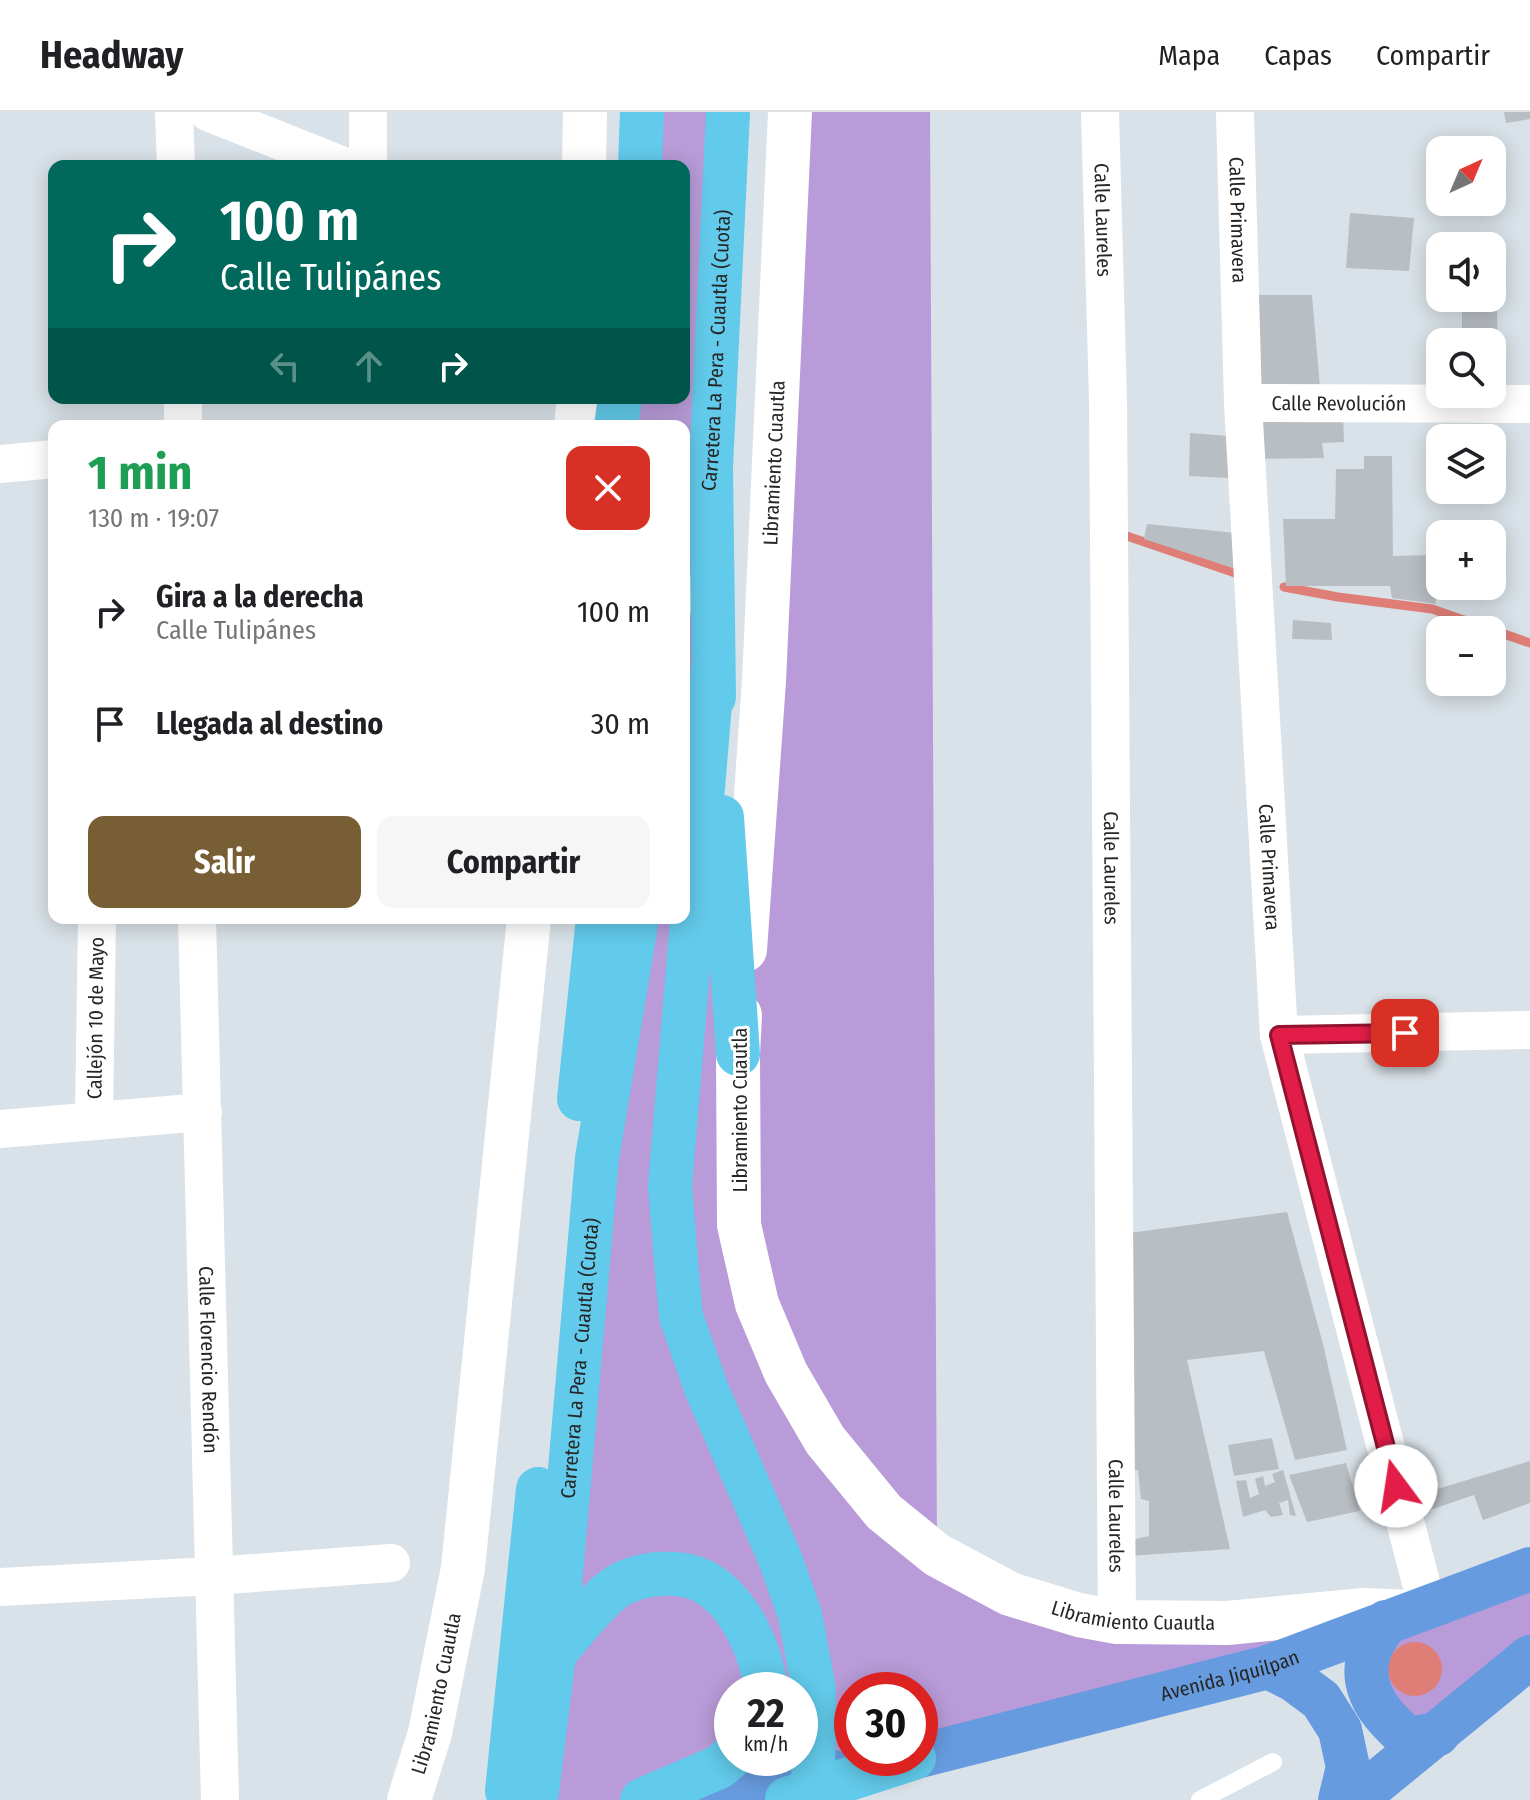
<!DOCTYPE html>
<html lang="es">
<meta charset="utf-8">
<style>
body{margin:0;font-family:"Fira Sans Condensed",sans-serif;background:#f6f6f6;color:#202124;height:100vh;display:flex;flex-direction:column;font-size:30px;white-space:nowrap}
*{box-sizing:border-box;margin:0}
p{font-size:26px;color:#757577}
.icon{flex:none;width:44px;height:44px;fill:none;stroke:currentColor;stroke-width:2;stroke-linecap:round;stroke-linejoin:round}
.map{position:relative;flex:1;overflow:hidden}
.sheet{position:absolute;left:48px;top:308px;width:642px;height:504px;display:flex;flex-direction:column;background:#fff;border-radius:16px;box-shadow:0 4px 20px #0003}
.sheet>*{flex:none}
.banner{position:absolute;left:48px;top:48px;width:642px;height:244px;border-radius:16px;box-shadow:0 4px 20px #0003;background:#00695c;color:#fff;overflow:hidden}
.needle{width:52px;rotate:44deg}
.tools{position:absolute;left:1426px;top:24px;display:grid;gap:16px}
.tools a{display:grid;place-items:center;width:80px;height:80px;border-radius:16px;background:#fff;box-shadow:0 4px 20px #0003;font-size:40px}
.speed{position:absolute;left:714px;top:1560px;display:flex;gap:16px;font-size:40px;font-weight:700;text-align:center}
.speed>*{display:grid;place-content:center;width:104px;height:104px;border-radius:50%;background:#fff;box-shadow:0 4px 20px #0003;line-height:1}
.speed small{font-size:20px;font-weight:400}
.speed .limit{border:12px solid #d22;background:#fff;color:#111}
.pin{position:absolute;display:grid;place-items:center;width:68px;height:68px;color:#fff;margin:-34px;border-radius:16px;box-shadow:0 4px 12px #0006}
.me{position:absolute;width:88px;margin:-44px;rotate:346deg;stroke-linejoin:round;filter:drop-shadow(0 0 6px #0008)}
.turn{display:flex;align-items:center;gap:28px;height:168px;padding:0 40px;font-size:36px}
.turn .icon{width:104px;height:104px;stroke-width:2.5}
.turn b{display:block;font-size:56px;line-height:68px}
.lanes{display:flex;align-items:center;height:76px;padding:0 40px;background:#0003;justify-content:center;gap:40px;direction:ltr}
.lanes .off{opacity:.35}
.round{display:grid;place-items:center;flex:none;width:84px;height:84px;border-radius:16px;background:#f6f6f6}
.head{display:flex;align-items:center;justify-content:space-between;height:136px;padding:0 40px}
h1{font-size:48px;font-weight:700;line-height:60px;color:#1e9e55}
.button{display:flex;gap:16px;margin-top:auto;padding:16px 40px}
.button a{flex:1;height:92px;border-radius:16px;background:#785e35;color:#fff;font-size:32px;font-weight:700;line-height:92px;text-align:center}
.button a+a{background:#f6f6f6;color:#202124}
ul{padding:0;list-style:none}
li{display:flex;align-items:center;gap:24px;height:112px;padding:0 40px}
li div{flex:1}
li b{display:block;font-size:30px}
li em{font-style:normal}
header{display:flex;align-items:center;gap:48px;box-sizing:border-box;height:112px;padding:0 40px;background:#fff;border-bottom:2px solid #e0e0e0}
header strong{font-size:38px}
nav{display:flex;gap:44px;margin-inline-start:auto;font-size:28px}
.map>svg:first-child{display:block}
</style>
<header>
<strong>Headway</strong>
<nav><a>Mapa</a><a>Capas</a><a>Compartir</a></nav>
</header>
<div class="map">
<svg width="1530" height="1688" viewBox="0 0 1530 1688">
<rect width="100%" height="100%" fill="#d9e2e8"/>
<path fill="#b89bd8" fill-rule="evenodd" d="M642,0H728L711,355L684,496V314H631L632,286H684V54H640Z
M785,0H930L937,1443L884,1400L757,1192L738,942Z
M707,405L755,1196L934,1447L1224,1514L1530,1457V1545L1408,1627L1370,1539L920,1641V1578H852V1646L665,1688H541L638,806H684V539ZM732,1578H800V1646H732Z"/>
<path fill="#df7e77" d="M1388 1557a27 27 0 1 1 54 0a27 27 0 1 1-54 0Z"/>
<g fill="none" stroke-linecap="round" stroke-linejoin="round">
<path stroke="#df7e77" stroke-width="9" d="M1121,422L1244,464
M1284,475L1338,485L1432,497L1530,531"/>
</g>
<path fill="#b9bec3" d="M1504,0H1530V7L1506,11Z
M1350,101L1414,106L1409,159L1346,156Z
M1259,183H1312L1320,276H1258Z
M1462,198L1497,199L1498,243H1492V230H1462Z
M1343,302L1344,330L1322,331L1324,346L1256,347L1255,310Z
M1190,321L1229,324L1230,366L1189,364Z
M1364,344H1392L1393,444L1434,443L1436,492L1392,486L1390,474H1286L1283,407H1335L1336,357H1364Z
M1147,412L1246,422L1248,461L1144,427Z
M1293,508L1331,511L1332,528L1292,527Z
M1287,1100L1323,1232L1347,1338L1295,1348L1264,1239L1187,1248L1230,1437L1129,1444L1127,1429L1149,1424V1389L1141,1387L1138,1358L1125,1360L1114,1123Z
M1272,1326L1279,1357L1234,1364L1228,1333Z
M1530,1349V1391L1483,1408L1474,1383L1418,1402L1414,1384Z
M1346,1351L1360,1399L1307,1410L1289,1363Z
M1283,1358L1296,1404L1290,1403L1288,1388L1279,1391L1283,1403L1271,1405L1265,1398L1243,1405L1236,1369L1246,1368L1250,1386L1259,1382L1255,1367L1263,1364L1265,1374L1275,1370L1272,1362Z"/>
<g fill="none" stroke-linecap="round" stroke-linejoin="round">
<path stroke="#fff" stroke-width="18" d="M1200,1688L1273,1650"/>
<g stroke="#fff" stroke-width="38">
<path d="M174,0L176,54"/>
<path d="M208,0L343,54"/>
<path id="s1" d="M1100,0L1108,290L1117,1510"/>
<path id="s2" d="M1235,0L1243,291L1279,923L1427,1494"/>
<path d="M368,54V0"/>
<path d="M183,286V314"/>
<path id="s3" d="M1243,291L1530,292"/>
<path d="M0,352L54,347"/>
<path id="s4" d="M197,806L220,1688"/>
<path d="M1279,923L1530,918"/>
<path id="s5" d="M94,1008L97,806"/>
<path d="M0,1017L203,1000"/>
<path d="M0,1475L213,1464L391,1451"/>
</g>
<g stroke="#fff" stroke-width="44">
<path d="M584,54L585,0"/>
<path d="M576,314L579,286"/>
<path id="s6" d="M745,838L764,569L790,0"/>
<path id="s7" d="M740,903L738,942L739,1113L757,1192L786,1261L825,1328L884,1400L937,1443L1010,1482L1079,1503L1117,1510L1227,1511L1364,1498L1412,1500"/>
<path id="s8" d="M409,1688L430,1621L463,1456L529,806"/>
</g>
<g stroke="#679bdf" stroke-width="44">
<path d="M1386,1510C1381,1519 1373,1529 1370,1538C1357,1577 1381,1603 1408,1627L1438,1622"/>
<path d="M1268,1555L1294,1568L1321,1588L1340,1618L1348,1655L1340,1688"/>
<path id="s9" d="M920,1644L1268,1555L1530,1457"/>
<path d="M675,1688L833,1660"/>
<path d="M1355,1688L1530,1545"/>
</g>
<g stroke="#62caea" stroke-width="44">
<path d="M640,54L642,0"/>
<path d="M616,314L620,286"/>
<path d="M711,355L714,585"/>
<path id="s10" d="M707,384L711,355L728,0"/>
<path d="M713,555L670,1074L677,1161L681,1204L706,1276L781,1449L800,1503L814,1578L813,1688"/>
<path d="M722,705L738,942"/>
<path d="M579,987L598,806"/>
<path d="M554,1542C570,1524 599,1485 618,1474C642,1460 683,1456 708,1472C741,1493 762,1540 766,1578"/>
<path d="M507,1679L538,1377"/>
<path d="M787,1687L914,1646"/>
<path id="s11" d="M536,1688L554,1542L597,1046L637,806"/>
<path d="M642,1688L719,1655L732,1644"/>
</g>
</g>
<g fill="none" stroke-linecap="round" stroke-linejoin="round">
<g stroke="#92132f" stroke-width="20">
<path id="route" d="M1396,1374L1279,923L1405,921"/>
</g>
<use href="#route" stroke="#e11d48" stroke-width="14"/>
</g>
<g text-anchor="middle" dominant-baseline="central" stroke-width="6" stroke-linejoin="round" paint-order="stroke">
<g font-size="20" fill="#262626" stroke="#fff">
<text stroke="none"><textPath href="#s1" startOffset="108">Calle Laureles</textPath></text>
<text stroke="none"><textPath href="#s2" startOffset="108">Calle Primavera</textPath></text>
<text stroke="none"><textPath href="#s10" startOffset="146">Carretera La Pera - Cuautla (Cuota)</textPath></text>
<text stroke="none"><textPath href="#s3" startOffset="96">Calle Revolución</textPath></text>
<text stroke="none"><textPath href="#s6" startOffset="488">Libramiento Cuautla</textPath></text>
<text stroke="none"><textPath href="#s1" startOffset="756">Calle Laureles</textPath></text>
<text stroke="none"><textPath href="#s2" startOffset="756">Calle Primavera</textPath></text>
<text stroke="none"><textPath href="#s5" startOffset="102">Callejón 10 de Mayo</textPath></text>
<text transform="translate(740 998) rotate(-90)">Libramiento Cuautla</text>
<text stroke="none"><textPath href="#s11" startOffset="444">Carretera La Pera - Cuautla (Cuota)</textPath></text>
<text stroke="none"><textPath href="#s4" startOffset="442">Calle Florencio Rendón</textPath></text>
<text stroke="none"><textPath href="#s1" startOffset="1404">Calle Laureles</textPath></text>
<text stroke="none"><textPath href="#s7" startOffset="814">Libramiento Cuautla</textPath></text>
<text stroke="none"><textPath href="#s9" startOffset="320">Avenida Jiquilpan</textPath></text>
<text stroke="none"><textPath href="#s8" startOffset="110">Libramiento Cuautla</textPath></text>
</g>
</g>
</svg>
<div class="tools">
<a><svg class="needle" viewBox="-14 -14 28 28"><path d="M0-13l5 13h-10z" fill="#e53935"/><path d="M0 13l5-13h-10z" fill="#757577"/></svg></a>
<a><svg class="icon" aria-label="sound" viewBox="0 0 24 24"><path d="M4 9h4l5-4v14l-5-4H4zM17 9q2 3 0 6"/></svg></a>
<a><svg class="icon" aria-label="search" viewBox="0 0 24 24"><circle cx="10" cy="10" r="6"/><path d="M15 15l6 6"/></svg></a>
<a><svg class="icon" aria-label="layers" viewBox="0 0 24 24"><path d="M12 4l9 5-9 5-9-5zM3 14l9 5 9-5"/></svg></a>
<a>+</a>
<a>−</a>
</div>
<div class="speed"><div>22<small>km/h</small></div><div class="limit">30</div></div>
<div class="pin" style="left:1405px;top:921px;background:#d93025"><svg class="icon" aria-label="arrive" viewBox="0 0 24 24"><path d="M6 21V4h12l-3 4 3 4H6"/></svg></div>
<svg class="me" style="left:1396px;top:1374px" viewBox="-20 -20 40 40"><circle r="19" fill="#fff"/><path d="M0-13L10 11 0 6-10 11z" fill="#e11d48"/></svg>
<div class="banner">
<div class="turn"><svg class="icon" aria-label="right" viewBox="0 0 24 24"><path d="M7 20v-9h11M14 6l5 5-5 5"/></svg><div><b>100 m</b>Calle Tulipánes</div></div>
<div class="lanes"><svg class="icon off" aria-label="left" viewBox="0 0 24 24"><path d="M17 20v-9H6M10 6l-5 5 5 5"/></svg><svg class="icon off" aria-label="ahead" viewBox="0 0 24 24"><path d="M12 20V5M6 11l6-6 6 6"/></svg><svg class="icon" aria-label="right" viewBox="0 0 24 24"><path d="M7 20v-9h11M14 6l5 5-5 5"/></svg></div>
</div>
<section class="sheet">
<div class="head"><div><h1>1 min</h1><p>130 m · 19:07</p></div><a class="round" style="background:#d93025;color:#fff"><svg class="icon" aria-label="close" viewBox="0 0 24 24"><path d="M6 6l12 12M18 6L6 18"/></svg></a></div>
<ul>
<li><svg class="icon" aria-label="right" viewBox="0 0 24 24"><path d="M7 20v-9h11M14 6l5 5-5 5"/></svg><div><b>Gira a la derecha</b><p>Calle Tulipánes</p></div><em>100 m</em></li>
<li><svg class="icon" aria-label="arrive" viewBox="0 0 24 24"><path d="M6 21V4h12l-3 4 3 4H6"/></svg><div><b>Llegada al destino</b></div><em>30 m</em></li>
</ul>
<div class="button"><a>Salir</a><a>Compartir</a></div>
</section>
</div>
